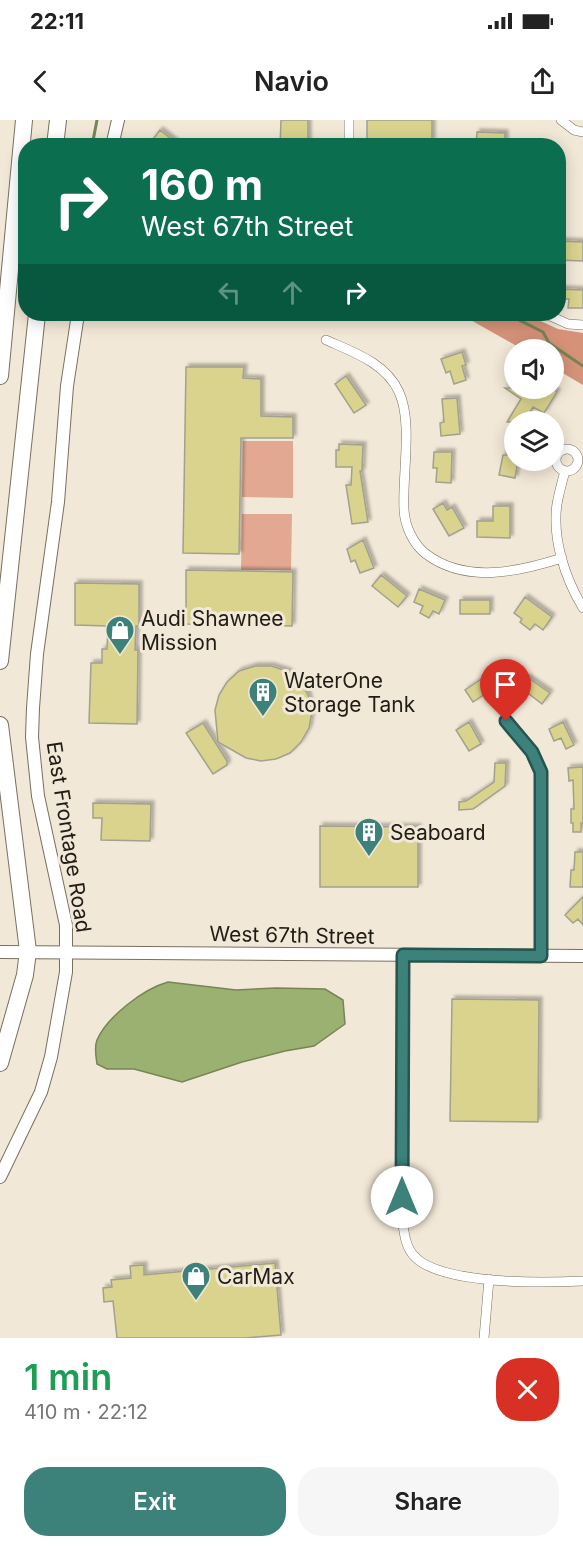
<!DOCTYPE html>
<meta charset="utf-8">
<style>
body{margin:0;font-family:Inter,sans-serif;background:#f6f6f6;color:#222;height:100vh;display:flex;flex-direction:column;font-size:22px;white-space:nowrap}
*{box-sizing:border-box;margin:0}
p{font-size:20px;color:#767676}
.icon{flex:none;width:33px;height:33px;fill:none;stroke:currentColor;stroke-width:2;stroke-linecap:round;stroke-linejoin:round}
.map{position:relative;height:1218px;overflow:hidden}
.drawer{display:flex;flex-direction:column;background:#fff;flex:1}
.drawer>*{flex:none}
.guide{position:absolute;left:18px;top:18px;width:548px;height:183px;border-radius:24px;box-shadow:0 3px 15px #0003;background:#0b6e4f;color:#fff;overflow:hidden}
.controls{position:absolute;left:504px;top:219px;display:grid;gap:12px}
.controls a{display:grid;place-items:center;width:60px;height:60px;border-radius:50%;background:#fff;box-shadow:0 3px 15px #0003;font-size:30px}
.pin{position:absolute;display:grid;place-items:center;width:51px;height:51px;color:#fff;margin:-62px -26px;border-radius:50% 50% 50% 0;rotate:-45deg;box-shadow:0 0 6px #0007}
.pin .icon{rotate:45deg}
.me{position:absolute;width:66px;margin:-33px;rotate:0deg;stroke-linejoin:round;filter:drop-shadow(0 0 4px #0008)}
.turn{display:flex;align-items:center;gap:21px;height:126px;padding:0 24px;font-size:27px}
.turn .icon{width:78px;height:78px;stroke-width:2.5}
.turn b{display:block;font-size:42px;line-height:51px}
.lanes{display:flex;align-items:center;height:57px;padding:0 24px;background:#0003;justify-content:center;gap:30px;direction:ltr}
.lanes .off{opacity:.35}
.round{display:grid;place-items:center;flex:none;width:63px;height:63px;border-radius:24px;background:#f6f6f6}
.summary{display:flex;align-items:center;justify-content:space-between;height:102px;padding:0 24px}
h1{font-size:36px;font-weight:600;line-height:45px;color:#1e9e55}
.action{display:flex;gap:12px;margin-top:auto;padding:12px 24px}
.action a{flex:1;height:69px;border-radius:24px;background:#3c827b;color:#fff;font-size:24px;font-weight:600;line-height:69px;text-align:center}
.action a+a{background:#f6f6f6;color:#222}
.status{display:flex;justify-content:space-between;align-items:center;height:42px;padding:0 30px;background:#fff;direction:ltr}
.status svg{height:16px;fill:currentColor}
header{display:flex;justify-content:space-between;align-items:center;height:78px;padding:0 24px;background:#fff;font-size:27px;font-weight:600}
.map>svg:first-child{display:block}
</style>
<div class="status"><b>22:11</b><svg viewBox="0 0 49 12"><path d="M0 12V9h3v3zM5 12V6h3v6zM10 12V3h3v9zM15 12V0h3v12zM26 1h20v11H26zM47 4h2v5h-2z"/></svg></div>
<header><svg class="icon" aria-label="back" viewBox="0 0 24 24"><path d="M15 5l-7 7 7 7"/></svg>Navio<svg class="icon" aria-label="share" viewBox="0 0 24 24"><path d="M12 15V3M7 8l5-5 5 5M5 13v7h14v-7"/></svg></header>
<div class="map">
<svg width="583" height="1218" viewBox="0 0 583 1218">
<defs>
<filter id="shadow"><feDropShadow dx="3" dy="-3" stdDeviation="1.5" flood-color="#0004"/></filter>
</defs>
<rect width="100%" height="100%" fill="#f2e8d7"/>
<path fill="#e2a892" d="M243,321H293V378L242,377Z
M242,394H292L291,450H241Z"/>
<path fill="#d69279" d="M460,194H525L558,209L583,213V265L554,248V230L522,229Z"/>
<path fill="#9bb171" stroke="#768456" stroke-width="1.5" d="M168,862L236,870L276,868L325,869L343,880L345,904L314,926L285,931L242,942L182,962L134,949H107L97,944C96,937 94,927 97,920C107,897 143,869 168,862Z"/>
<g fill="none" stroke-linecap="round" stroke-linejoin="round">
<path stroke="#768456" stroke-width="3" d="M92,26L97,0
M507,194L543,212L549,223L583,246"/>
</g>
<path fill="#dad38e" stroke="#a2a18f" stroke-width="1.5" filter="url(#shadow)" d="M281,0H308V26H280Z
M367,0H432V21L367,20Z
M160,10L180,26H148Z
M477,12L505,13V26H476Z
M558,121L583,122V141L558,140Z
M558,169L583,170V188H568L569,179H558Z
M462,232L466,245L462,246L466,260L454,264L450,251L446,253L441,239Z
M186,247H244L243,258L261,259V296L293,297V318H241L239,434L183,433Z
M346,256L366,285L354,293L335,264Z
M505,268H552L557,272L544,293L533,287L524,302H507L521,279Z
M457,278L460,314L441,316L440,303L444,302L442,279Z
M510,318H514V340H518L515,358L499,355L503,335H507Z
M339,324L363,325L362,351H360L368,402L352,404L346,365H351L352,347H336V330H339Z
M434,332H452L451,363L436,362L437,348H433Z
M443,383L447,390L452,387L464,408L449,416L433,389Z
M493,386H510V418L477,417V401H493Z
M363,420L374,448L360,453L355,440L351,442L347,429Z
M186,450L293,452L292,506L186,504Z
M381,455L407,476L398,487L372,466Z
M75,463L139,464V506H136L135,530H138L137,604L89,603L91,543H102V529H107L108,506L75,505Z
M419,469L445,480L439,494L433,491L429,498L420,493L423,486L414,482Z
M525,477L552,497L543,510L535,504L530,510L520,502L522,499L514,493Z
M460,480H490V494H460Z
M255,546H271L287,551L300,561L308,575L312,592L309,608L301,622L290,633L276,639L261,641L246,638L218,622L215,590L219,575L227,562L239,551Z
M527,557L550,573L542,584L520,567Z
M483,558L491,570L473,582L465,570Z
M469,602L481,624L469,631L456,610Z
M563,602L574,625L566,629L561,618L554,621L549,609Z
M203,603L227,641V645L213,654L186,613Z
M495,643H506L505,666L473,689L459,690V682L466,681L494,662Z
M583,647V703H581V712H573V703H571V689H574L573,660L569,661L568,648Z
M93,683L151,684L150,721L101,720L102,698H93Z
M320,706L418,707V767H320Z
M575,732H583V767H570L571,750H574Z
M583,777V805L578,799L573,803L565,795Z
M452,879L539,880L538,1002L450,1001Z
M275,1143L281,1215L245,1218H117L113,1181L104,1182L103,1168L112,1167L111,1160L131,1158L130,1146L144,1145V1155Z"/>
<g fill="none" stroke-linecap="round" stroke-linejoin="round">
<g stroke="#786f60" stroke-width="10">
<path id="street" d="M349,0V26
M561,0L574,10L583,12
M546,194L568,204L583,205
M326,220C353,232 386,243 399,272C413,302 402,356 404,390C405,406 413,424 426,434C466,464 518,452 562,438
M556 340a11 11 0 1 1 22 0a11 11 0 1 1-22 0Z
M565,351C562,362 559,373 557,384C552,419 565,458 583,488
M506,601L532,632L541,652V835
M403,835L402,1098C404,1112 405,1127 415,1137C443,1165 545,1163 583,1161
M484,1218L489,1159"/>
</g>
<g stroke="#786f60" stroke-width="14">
<path id="secondary" d="M112,26L118,0
M0,832L583,836
M0,1057L41,972L51,937L66,852V805L38,676L32,617L33,588L37,534L58,382L67,266L78,194"/>
</g>
<g stroke="#786f60" stroke-width="18">
<path id="highway" d="M55,26L58,0
M0,256L24,0
M0,541L37,194
M0,605L28,831L25,855L0,943"/>
</g>
<use href="#street" stroke="#fff" stroke-width="9"/>
<use href="#secondary" stroke="#fff" stroke-width="12"/>
<use href="#highway" stroke="#fff" stroke-width="16"/>
</g>
<g fill="none" stroke-linecap="round" stroke-linejoin="round">
<g stroke="#275450" stroke-width="15">
<path id="route" d="M402,1077L403,835L541,836V652L532,632L506,601"/>
</g>
<use href="#route" stroke="#3c827b" stroke-width="10"/>
</g>
<defs>
<g id="shop-pin" transform="scale(1.5)"><path d="M0 17L-7.5 6A9.5 9.5 0 1 1 7.5 6Z" fill="#3c827b" stroke="#f2e8d7"/><path d="M-5-2.5h2.3a2.7 3.5 0 0 1 5.4 0H5L5.5 6h-11ZM-1.5-2.5h3a1.5 2.3 0 0 0-3 0Z" fill="#fff"/></g>
<g id="building-pin" transform="scale(1.5)"><path d="M0 17L-7.5 6A9.5 9.5 0 1 1 7.5 6Z" fill="#3c827b" stroke="#f2e8d7"/><path d="M-4-6H4V6H1V3H-1V6H-4ZM-2.5-4.3h1.7v1.8h-1.7ZM.8-4.3h1.7v1.8H.8ZM-2.5-1h1.7V.8h-1.7ZM.8-1h1.7V.8H.8Z" fill="#fff"/></g>
</defs>
<g fill-rule="evenodd">
<use href="#shop-pin" x="120" y="510"/>
<use href="#building-pin" x="263" y="572"/>
<use href="#building-pin" x="369" y="712"/>
<use href="#shop-pin" x="196" y="1156"/>
</g>
<g text-anchor="middle" dominant-baseline="central" stroke-width="6" stroke-linejoin="round" paint-order="stroke">
<g font-size="21" fill="#201c16" stroke="#f2e8d7" text-anchor="start">
<text x="141" y="498">Audi Shawnee<tspan x="141" dy="24">Mission</tspan></text>
<text x="284" y="560">WaterOne<tspan x="284" dy="24">Storage Tank</tspan></text>
<text x="390" y="712">Seaboard</text>
<text x="217" y="1156">CarMax</text>
</g>
<g font-size="21" fill="#201c16" stroke="#f2e8d7">
<text transform="translate(69 717) rotate(81)">East Frontage Road</text>
<text transform="translate(292 815) rotate(1)">West 67th Street</text>
</g>
</g>
</svg>
<div class="controls">
<a><svg class="icon" aria-label="sound" viewBox="0 0 24 24"><path d="M4 9h4l5-4v14l-5-4H4zM17 9q2 3 0 6"/></svg></a>
<a><svg class="icon" aria-label="layers" viewBox="0 0 24 24"><path d="M12 4l9 5-9 5-9-5zM3 14l9 5 9-5"/></svg></a>
</div>
<div class="pin" style="left:506px;top:601px;background:#d93025"><svg class="icon" aria-label="arrive" viewBox="0 0 24 24"><path d="M6 21V4h12l-3 4 3 4H6"/></svg></div>
<svg class="me" style="left:402px;top:1077px" viewBox="-20 -20 40 40"><circle r="19" fill="#fff"/><path d="M0-13L10 11 0 6-10 11z" fill="#3c827b"/></svg>
<div class="guide">
<div class="turn"><svg class="icon" aria-label="right" viewBox="0 0 24 24"><path d="M7 20v-9h11M14 6l5 5-5 5"/></svg><div><b>160 m</b>West 67th Street</div></div>
<div class="lanes"><svg class="icon off" aria-label="left" viewBox="0 0 24 24"><path d="M17 20v-9H6M10 6l-5 5 5 5"/></svg><svg class="icon off" aria-label="ahead" viewBox="0 0 24 24"><path d="M12 20V5M6 11l6-6 6 6"/></svg><svg class="icon" aria-label="right" viewBox="0 0 24 24"><path d="M7 20v-9h11M14 6l5 5-5 5"/></svg></div>
</div>
</div>
<section class="drawer">
<div class="summary"><div><h1>1 min</h1><p>410 m · 22:12</p></div><a class="round" style="background:#d93025;color:#fff"><svg class="icon" aria-label="close" viewBox="0 0 24 24"><path d="M6 6l12 12M18 6L6 18"/></svg></a></div>
<div class="action"><a>Exit</a><a>Share</a></div>
</section>
